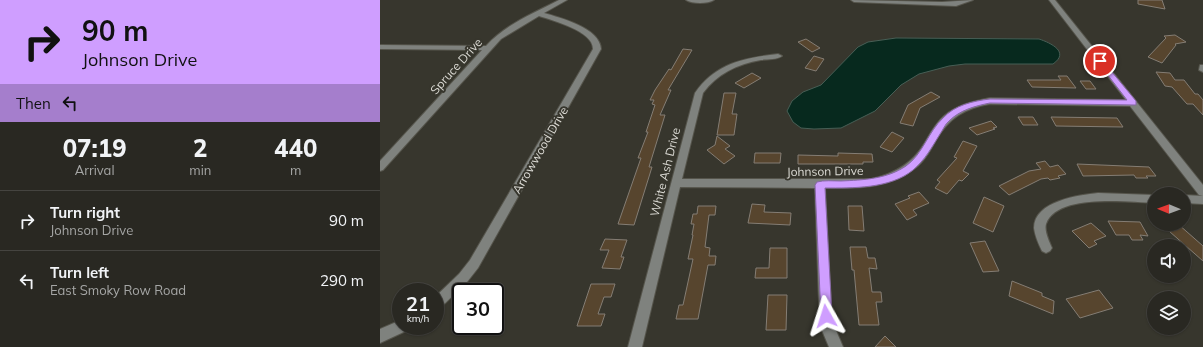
<!DOCTYPE html>
<style>
body{margin:0;font-family:Mulish,sans-serif;background:#31302a;color:#f1f3f6;height:100vh;display:flex;flex-direction:column;font-size:15px;white-space:nowrap}
*{box-sizing:border-box;margin:0}
p{font-size:13px;color:#a5a6a5}
.icon{flex:none;width:22px;height:22px;fill:none;stroke:currentColor;stroke-width:2;stroke-linecap:round;stroke-linejoin:round}
.map{position:relative;flex:1;overflow:hidden}
.panel{display:flex;flex-direction:column;background:#292822;width:380px}
.panel>*{flex:none}
.top-card{background:#cf9eff;color:#111;overflow:hidden}
.needle{width:26px;rotate:271deg}
.buttons{position:absolute;left:767px;top:187px;display:grid;gap:8px}
.buttons a{display:grid;place-items:center;width:44px;height:44px;border-radius:50%;background:#292822;box-shadow:0 1px 3px #0004,0 0 0 1px #454440;font-size:20px}
.speed{position:absolute;left:12px;top:283px;display:flex;gap:8px;font-size:20px;font-weight:700;text-align:center}
.speed>*{display:grid;place-content:center;width:52px;height:52px;border-radius:50%;background:#292822;box-shadow:0 1px 3px #0004,0 0 0 1px #454440;line-height:1}
.speed small{font-size:10px;font-weight:400}
.speed .limit{border:2px solid #111;border-radius:6px;background:#fff;color:#111}
.pin{position:absolute;display:grid;place-items:center;width:34px;height:34px;color:#fff;margin:-17px;border:2px solid #fff;border-radius:50%;box-shadow:0 1px 4px #0007}
.me{position:absolute;width:44px;margin:-22px;rotate:354deg;stroke-linejoin:round;filter:drop-shadow(0 0 3px #0008)}
.turn{display:flex;align-items:center;gap:14px;height:84px;padding:0 16px;font-size:18px}
.turn .icon{width:52px;height:52px;stroke-width:2.5}
.turn b{display:block;font-size:28px;line-height:34px}
.then{display:flex;align-items:center;height:38px;padding:0 16px;background:#0003;gap:8px;font-size:15px}
.eta{display:flex;justify-content:space-evenly;align-items:center;height:68px;text-align:center}
.eta b{font-size:24px;font-weight:800;line-height:28px}
ul{padding:0;list-style:none}
li{display:flex;align-items:center;gap:12px;height:60px;padding:0 16px;border-top:1px solid #454440}
li div{flex:1}
li b{display:block;font-size:15px}
li em{font-style:normal}
main{display:flex;flex:1;min-height:0}
.map>svg:first-child{display:block}
</style>
<main>
<section class="panel">
<div class="top-card">
<div class="turn"><svg class="icon" aria-label="right" viewBox="0 0 24 24"><path d="M7 20v-9h11M14 6l5 5-5 5"/></svg><div><b>90 m</b>Johnson Drive</div></div>
<div class="then">Then<svg class="icon" aria-label="left" viewBox="0 0 24 24"><path d="M17 20v-9H6M10 6l-5 5 5 5"/></svg></div>
</div>
<div class="eta">
<div><b>07:19</b><p>Arrival</p></div>
<div><b>2</b><p>min</p></div>
<div><b>440</b><p>m</p></div>
</div>
<ul>
<li><svg class="icon" aria-label="right" viewBox="0 0 24 24"><path d="M7 20v-9h11M14 6l5 5-5 5"/></svg><div><b>Turn right</b><p>Johnson Drive</p></div><em>90 m</em></li>
<li><svg class="icon" aria-label="left" viewBox="0 0 24 24"><path d="M17 20v-9H6M10 6l-5 5 5 5"/></svg><div><b>Turn left</b><p>East Smoky Row Road</p></div><em>290 m</em></li>
</ul>
</section>
<div class="map">
<svg width="823" height="347" viewBox="0 0 823 347">
<rect width="100%" height="100%" fill="#37362d"/>
<path fill="#07291e" stroke="#475e55" d="M516,38L659,39C671,43 690,52 673,64H585L569,66L539,74L521,85L495,111L461,128L434,129L421,128L413,122L407,111L412,101L423,92L441,85L478,47L488,42Z"/>
<path fill="#57452e" stroke="#847d74" d="M758,0H782L785,9L758,4Z
M795,35L806,42L795,44L796,45L782,63L768,57L786,38L784,36Z
M426,39L440,48L432,52L418,42Z
M303,49L312,50L288,90H291L280,115H285L269,167H272L254,225L238,224L261,158H258L268,132H266L275,105L272,104L274,100H270L275,90L289,69L291,70Z
M434,56L444,59L436,71L425,68Z
M776,72L790,73L795,80H804L815,94H818L823,100V115L813,104H807L792,87L785,86Z
M372,73L381,78L364,88L355,83Z
M678,76H687L696,88L652,87L647,80H681Z
M700,81H710L716,89H706Z
M551,92L560,97L540,108L533,126L520,123L528,105Z
M344,93H356L352,114H357L354,135H337Z
M638,117H653L658,125H643Z
M671,117L737,118L743,127L676,126Z
M611,121L617,127L613,128L615,129L597,135L589,128Z
M512,132L524,138L512,152L500,147Z
M337,136L350,146L345,149L355,156L344,164L327,150L335,145Z
M583,141L597,146L583,171L589,174L582,181L579,180L567,194L555,188L560,182L557,180L577,158L574,157Z
M375,153H401L400,163H374Z
M458,153L492,154L493,162H483V164H418V155L458,156Z
M665,161L670,167L678,165L686,174L678,176L680,178L670,180L668,178L661,179L629,195L619,186L649,171L661,169L656,163Z
M697,164L769,167L776,176H766L768,178H756L754,175L703,176Z
M539,192L549,203L533,210L537,215L527,220L515,204L530,198L528,196Z
M604,197L624,206L613,232L593,223Z
M372,204L385,205L384,212L411,213L410,225L368,223Z
M318,206H336L335,215H329L325,247L330,248L329,256H336L335,265H328L318,319H296L299,305H303L313,259H308L313,235H312L314,224H311L313,214H317Z
M468,206H482L484,231L469,230Z
M728,221L760,222L768,236L760,235L763,240H752L749,235H736Z
M711,223L726,236L714,241L717,244L709,248L692,231Z
M781,224H798L823,246V261Z
M225,239L247,240L241,257H244L240,269L222,268L229,250H220Z
M605,241L619,271L603,272L590,243Z
M470,247H486L488,258H495L497,269L489,268L492,292H501L502,302H496L499,325H479L474,270H472Z
M390,248H407V278H375L376,268H389Z
M632,281L662,293V296L674,301L673,314L629,296Z
M211,284H235L231,297H224L218,314H225L221,326H197Z
M719,290L733,308L700,318L686,299Z
M388,295H407L406,330H386Z
M505,336L516,347H495Z"/>
<g fill="none" stroke-linecap="round" stroke-linejoin="round">
<g stroke="#55544b" stroke-width="2">
<path id="minor" d="M179,0H187L164,13C181,18 220,28 221,49L98,268L87,282L59,309L55,311V297L79,274L90,260L213,49C213,31 174,21 159,16L121,39L3,170L0,171V161L102,50L0,49V45L106,46C126,24 154,13 179,0Z
M306,0H334C328,4 312,4 306,0Z
M471,0L562,2L593,0L576,6L474,2Z
M669,0H675L823,185V204L804,203V195L823,196L819,195L750,106L610,104C585,108 569,118 556,140C550,151 544,162 534,169C509,189 476,188 445,188L451,303L455,328L463,347H449L441,328L439,303L435,188L300,187L262,347H248L315,93C336,63 364,58 398,54L402,56C397,60 387,59 381,60C357,64 337,74 323,93L302,179H491C514,174 532,164 544,144C550,134 555,124 564,116C577,105 594,101 610,98L746,100Z
M820,65H823V72L819,70Z
M718,193L774,195V203C749,202 677,193 666,224C664,231 669,241 672,248L670,251L666,253L662,251C659,245 655,236 654,228C654,201 699,195 718,193Z
M21,320V326H30L28,330L0,343V329Z"/>
</g>
<use href="#minor" fill="#7f827e" fill-rule="evenodd"/>
</g>
<path fill="#cf9eff" stroke="#8767a6" d="M720,59L722,60L756,101V105L610,103C595,106 580,110 569,121C565,124 563,130 560,134C552,147 545,160 533,170C510,189 472,188 445,188L452,316L451,320L446,321L442,320L441,316L435,185L437,182C444,180 453,181 461,181C483,180 507,179 526,166C543,154 548,132 563,118C575,105 593,101 610,99L747,100L717,61Z"/>
<g text-anchor="middle" dominant-baseline="central" stroke-width="4" stroke-linejoin="round" paint-order="stroke">
<g font-size="12" fill="#dcdbd5" stroke="#37362d">
<text transform="translate(76 66) rotate(-48)">Spruce Drive</text>
<text transform="translate(160 150) rotate(-60)">Arrowwood Drive</text>
<text transform="translate(445 171) rotate(-1)">Johnson Drive</text>
<text transform="translate(285 172) rotate(-76)">White Ash Drive</text>
</g>
</g>
</svg>
<div class="buttons">
<a><svg class="needle" viewBox="-14 -14 28 28"><path d="M0-13l5 13h-10z" fill="#e53935"/><path d="M0 13l5-13h-10z" fill="#a5a6a5"/></svg></a>
<a><svg class="icon" aria-label="sound" viewBox="0 0 24 24"><path d="M4 9h4l5-4v14l-5-4H4zM17 9q2 3 0 6"/></svg></a>
<a><svg class="icon" aria-label="layers" viewBox="0 0 24 24"><path d="M12 4l9 5-9 5-9-5zM3 14l9 5 9-5"/></svg></a>
</div>
<div class="speed"><div>21<small>km/h</small></div><div class="limit">30</div></div>
<div class="pin" style="left:720px;top:61px;background:#d93025"><svg class="icon" aria-label="arrive" viewBox="0 0 24 24"><path d="M6 21V4h12l-3 4 3 4H6"/></svg></div>
<svg class="me" style="left:446px;top:316px" viewBox="-20 -20 40 40"><path d="M0-17L14 15 0 8-14 15z" fill="#cf9eff" stroke="#fff" stroke-width="4"/></svg>
</div>
</main>
